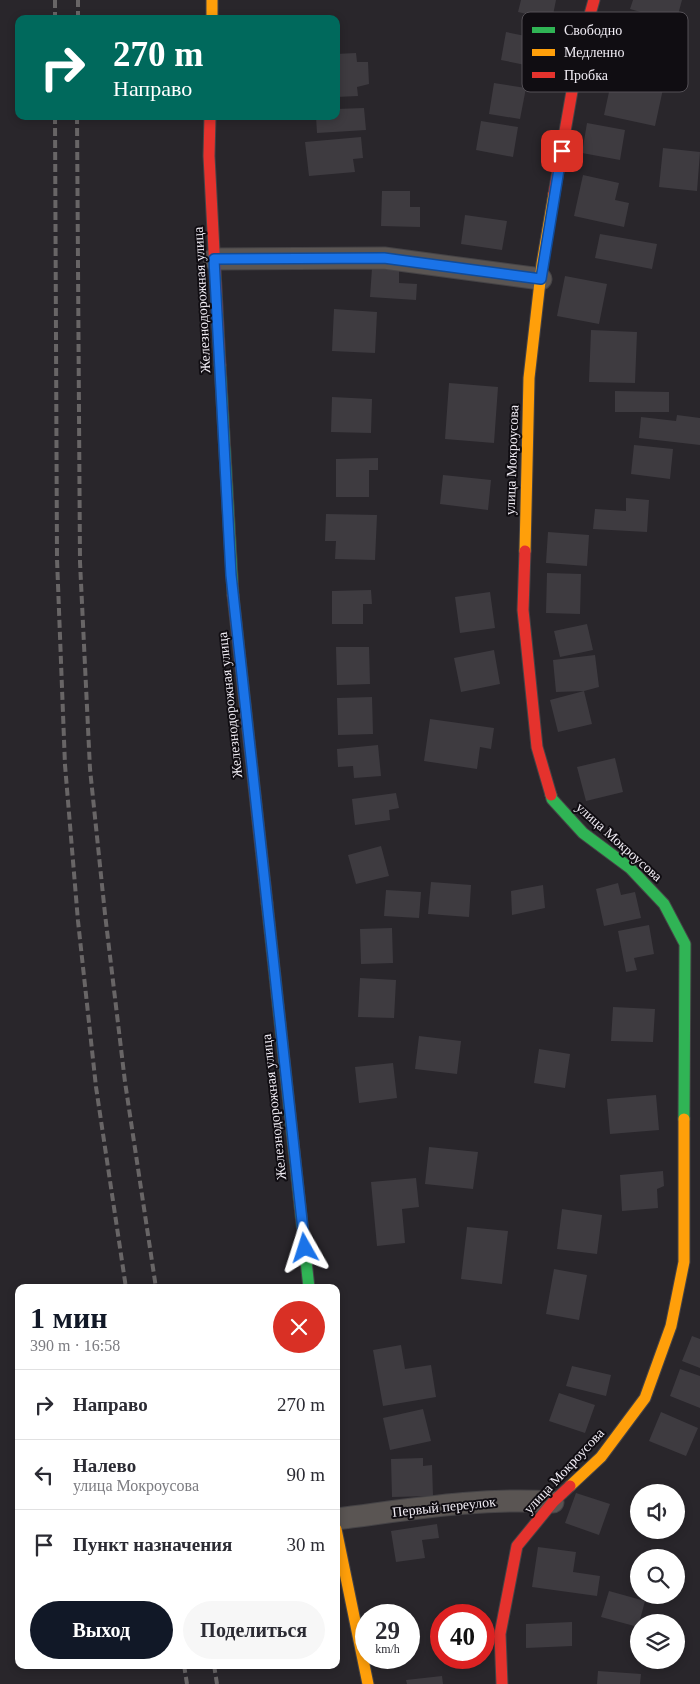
<!DOCTYPE html>
<html lang="ru">
<meta charset="utf-8">
<style>
body{margin:0;font-family:"Times New Roman",serif;background:#f7f7f7;color:#2b2b33;height:100vh;display:flex;flex-direction:column;font-size:19px;white-space:nowrap}
*{box-sizing:border-box;margin:0}
p{font-size:16px;color:#7c7c81}
.icon{flex:none;width:28px;height:28px;fill:none;stroke:currentColor;stroke-width:2;stroke-linecap:round;stroke-linejoin:round}
.map{position:relative;flex:1;overflow:hidden}
.panel{position:absolute;left:15px;top:1284px;width:325px;height:385px;display:flex;flex-direction:column;background:#fff;border-radius:10px;box-shadow:0 2px 8px #0003}
.panel>*{flex:none}
.hud{position:absolute;left:15px;top:15px;width:325px;height:105px;border-radius:10px;box-shadow:0 2px 8px #0003;background:#00695c;color:#fff;overflow:hidden}
.fabs{position:absolute;left:630px;top:1484px;display:grid;gap:10px}
.fabs a{display:grid;place-items:center;width:55px;height:55px;border-radius:50%;background:#fff;box-shadow:0 2px 8px #0003;font-size:25px}
.speed{position:absolute;left:355px;top:1604px;display:flex;gap:10px;font-size:25px;font-weight:700;text-align:center}
.speed>*{display:grid;place-content:center;width:65px;height:65px;border-radius:50%;background:#fff;box-shadow:0 2px 8px #0003;line-height:1}
.speed small{font-size:12px;font-weight:400}
.speed .limit{border:8px solid #d22;background:#fff;color:#111}
.pin{position:absolute;display:grid;place-items:center;width:42px;height:42px;color:#fff;margin:-21px;border-radius:10px;box-shadow:0 2px 8px #0006}
.me{position:absolute;width:55px;margin:-28px;rotate:354deg;stroke-linejoin:round;filter:drop-shadow(0 0 4px #0008)}
.turn{display:flex;align-items:center;gap:18px;height:105px;padding:0 15px;font-size:22px}
.turn .icon{width:65px;height:65px;stroke-width:2.5}
.turn b{display:block;font-size:35px;line-height:42px}
.round{display:grid;place-items:center;flex:none;width:52px;height:52px;border-radius:26px;background:#f7f7f7}
.head{display:flex;align-items:center;justify-content:space-between;height:85px;padding:0 15px}
h1{font-size:30px;font-weight:700;line-height:38px;color:#111827}
.primary-button{display:flex;gap:10px;margin-top:auto;padding:10px 15px}
.primary-button a{flex:1;height:58px;border-radius:30px;background:#111827;color:#fff;font-size:20px;font-weight:700;line-height:58px;text-align:center}
.primary-button a+a{background:#f7f7f7;color:#2b2b33}
ul{padding:0;list-style:none}
li{display:flex;align-items:center;gap:15px;height:70px;padding:0 15px;border-top:1px solid #e1e1e2}
li div{flex:1}
li b{display:block;font-size:19px}
li em{font-style:normal}
.map>svg:first-child{display:block}
</style>
<div class="map">
<svg width="700" height="1684" viewBox="0 0 700 1684">
<rect width="100%" height="100%" fill="#29262b"/>
<path fill="#3e3b40" d="M521,0H556L552,20L518,12Z
M633,0H682L676,22L630,9Z
M506,32L545,40L540,68L501,60Z
M356,53L357,62H368L369,84L357,87L358,96L336,97V54Z
M612,78L663,89L655,126L604,115Z
M494,83L526,88L520,119L489,114Z
M364,108L366,130L317,133L316,116H336V109Z
M481,121L518,127L513,157L476,150Z
M587,123L625,130L620,160L582,153Z
M361,137L363,158L353,159L355,172L309,176L305,142Z
M663,148L700,152L697,191L659,187Z
M583,175L619,183L615,200L629,203L624,227L574,216Z
M382,191H410V207H420V227L381,226Z
M465,215L507,221L502,250L461,244Z
M600,234L657,244L652,269L595,258Z
M372,268L399,270V283L417,284L416,300L370,297Z
M565,276L607,284L599,324L557,316Z
M334,309L377,312L375,353L332,351Z
M591,330L637,332L635,383L589,382Z
M449,383L498,387L494,443L445,439Z
M615,391L669,392V412H615Z
M332,397L372,399L371,433L331,432Z
M677,415L700,418V445L639,438L641,417L676,421Z
M634,445L673,449L670,479L631,474Z
M378,458V470H369V497H336V459Z
M443,475L491,480L488,510L440,504Z
M626,498L649,500L647,532L593,529L595,509L626,511Z
M326,514L377,515L375,560L335,559L336,541H325Z
M548,532L589,535L587,566L546,563Z
M547,573L581,574L580,614L546,613Z
M371,590L372,604H363V624H332V591Z
M490,592L495,628L460,633L455,597Z
M587,624L593,650L560,657L554,631Z
M336,647H369L370,684L337,685Z
M494,650L500,684L461,692L454,658Z
M595,655L599,687L584,691L592,724L558,732L550,700L584,691L556,692L553,660Z
M372,697L373,734L338,735L337,698Z
M430,719L494,728L491,749L480,747L477,769L424,761Z
M378,745L381,776L354,778L353,766L338,767L337,749Z
M615,758L623,792L586,801L577,767Z
M396,793L399,808L389,810L390,820L355,825L352,799Z
M381,846L389,876L356,884L348,855Z
M431,882L471,885L469,917L428,914Z
M618,883L621,895L635,892L641,918L604,926L596,889Z
M543,885L545,908L512,915L511,891Z
M386,890L421,892L419,918L384,916Z
M649,925L654,954L634,958L637,970L626,972L618,931Z
M392,928L393,963L361,964L360,929Z
M360,978L396,980L394,1018L358,1017Z
M613,1007L655,1009L653,1042L611,1041Z
M419,1036L461,1041L457,1074L415,1069Z
M539,1049L570,1054L565,1088L534,1083Z
M393,1063L397,1098L359,1103L355,1067Z
M656,1095L659,1130L610,1134L607,1099Z
M429,1147L478,1152L473,1189L425,1184Z
M663,1171L664,1186L657,1189L658,1208L622,1211L620,1175Z
M416,1178L419,1207L402,1209L405,1243L377,1246L371,1182Z
M562,1209L602,1215L597,1254L557,1249Z
M467,1227L508,1231L502,1284L461,1279Z
M554,1269L587,1275L579,1320L546,1314Z
M692,1336L700,1339V1368L682,1361Z
M401,1345L405,1369L431,1365L436,1397L383,1406L373,1350Z
M572,1366L611,1375L606,1396L566,1386Z
M680,1369L700,1376V1408L670,1396Z
M559,1393L595,1405L585,1433L549,1421Z
M423,1409L431,1441L390,1450L383,1418Z
M661,1412L698,1428L686,1456L649,1441Z
M423,1458V1466L432,1465L433,1496L392,1497L391,1459Z
M576,1493L610,1504L599,1535L565,1523Z
M437,1524L439,1538L422,1540L425,1558L396,1562L391,1531Z
M538,1547L576,1552L573,1572L600,1576L597,1596L532,1587Z
M609,1591L645,1601L638,1627L601,1617Z
M572,1622V1646L526,1648V1624Z
M598,1671L641,1674L640,1684H597Z
M442,1676L443,1684H407L406,1680Z"/>
<g fill="none" stroke-linecap="round" stroke-linejoin="round">
<g stroke="#454346" stroke-width="23">
<path id="street" d="M214,259L384,258L541,279
M336,1519C408,1510 480,1497 553,1502"/>
</g>
<g stroke="#454346" stroke-width="13">
<path id="fast" d="M220,365L233,595
M551,795L552,799L583,833L630,868L664,904L685,944L684,1119
M267,903L309,1288"/>
</g>
<g stroke="#454346" stroke-width="13">
<path id="slow" d="M212,0V19
M525,551L529,378L542,264L554,194
M570,1486L601,1457L645,1398L671,1326L684,1262V1119
M336,1529L368,1684"/>
</g>
<g stroke="#454346" stroke-width="13">
<path id="jam" d="M210,116L209,156L220,365
M554,194L578,57L594,0
M525,551L523,610L537,747L551,795
M233,595L267,903
M502,1684L500,1634L517,1546L553,1502L570,1486"/>
</g>
<use href="#street" stroke="#5a5553" stroke-width="21"/>
<use href="#fast" stroke="#30b455" stroke-width="11"/>
<use href="#slow" stroke="#ff9f0a" stroke-width="11"/>
<use href="#jam" stroke="#e5322d" stroke-width="11"/>
<path stroke="#686566" stroke-width="4" stroke-dasharray="8 4" stroke-linecap="butt" d="M55,0V19
M78,19V0
M55,116L57,559L65,765L78,921L96,1087L126,1288
M77,116L80,562L90,769L105,914L125,1082L156,1288
M184,1665L187,1684
M214,1665L217,1684"/>
</g>
<g fill="none" stroke-linecap="round" stroke-linejoin="round">
<g stroke="#114b97" stroke-width="12">
<path id="route" d="M305,1248L231,575L214,259L384,258L541,279L562,151"/>
</g>
<use href="#route" stroke="#1a73e8" stroke-width="9"/>
</g>
<g text-anchor="middle" dominant-baseline="central" stroke-width="4" stroke-linejoin="round" paint-order="stroke">
<g font-size="14" fill="#f1edf5" stroke="#100d12">
<text transform="translate(202 300) rotate(-93)">Железнодорожная улица</text>
<text transform="translate(512 460) rotate(-88)">улица Мокроусова</text>
<text transform="translate(230 705) rotate(-96)">Железнодорожная улица</text>
<text transform="translate(619 842) rotate(42)">улица Мокроусова</text>
<text transform="translate(274 1107) rotate(-96)">Железнодорожная улица</text>
<text transform="translate(564 1471) rotate(-47)">улица Мокроусова</text>
<text transform="translate(444 1507) rotate(-6)">Первый переулок</text>
</g>
</g>
<rect x="522" y="12" width="166" height="80" rx="8" fill="#100d12" stroke="#545056" stroke-width="1"/>
<rect x="532" y="27" width="23" height="6" fill="#30b455"/>
<rect x="532" y="49" width="23" height="7" fill="#ff9f0a"/>
<rect x="532" y="72" width="23" height="6" fill="#e5322d"/>
<g font-size="14" fill="#f1edf5">
<text x="564" y="35">Свободно</text>
<text x="564" y="57">Медленно</text>
<text x="564" y="80">Пробка</text>
</g>
</svg>
<div class="fabs">
<a><svg class="icon" aria-label="sound" viewBox="0 0 24 24"><path d="M4 9h4l5-4v14l-5-4H4zM17 9q2 3 0 6"/></svg></a>
<a><svg class="icon" aria-label="search" viewBox="0 0 24 24"><circle cx="10" cy="10" r="6"/><path d="M15 15l6 6"/></svg></a>
<a><svg class="icon" aria-label="layers" viewBox="0 0 24 24"><path d="M12 4l9 5-9 5-9-5zM3 14l9 5 9-5"/></svg></a>
</div>
<div class="speed"><div>29<small>km/h</small></div><div class="limit">40</div></div>
<div class="pin" style="left:562px;top:151px;background:#d93025"><svg class="icon" aria-label="arrive" viewBox="0 0 24 24"><path d="M6 21V4h12l-3 4 3 4H6"/></svg></div>
<svg class="me" style="left:305px;top:1248px" viewBox="-20 -20 40 40"><path d="M0-17L14 15 0 8-14 15z" fill="#1a73e8" stroke="#fff" stroke-width="4"/></svg>
<div class="hud">
<div class="turn"><svg class="icon" aria-label="right" viewBox="0 0 24 24"><path d="M7 20v-9h11M14 6l5 5-5 5"/></svg><div><b>270 m</b>Направо</div></div>
</div>
<section class="panel">
<div class="head"><div><h1>1 мин</h1><p>390 m · 16:58</p></div><a class="round" style="background:#d93025;color:#fff"><svg class="icon" aria-label="close" viewBox="0 0 24 24"><path d="M6 6l12 12M18 6L6 18"/></svg></a></div>
<ul>
<li><svg class="icon" aria-label="right" viewBox="0 0 24 24"><path d="M7 20v-9h11M14 6l5 5-5 5"/></svg><div><b>Направо</b></div><em>270 m</em></li>
<li><svg class="icon" aria-label="left" viewBox="0 0 24 24"><path d="M17 20v-9H6M10 6l-5 5 5 5"/></svg><div><b>Налево</b><p>улица Мокроусова</p></div><em>90 m</em></li>
<li><svg class="icon" aria-label="arrive" viewBox="0 0 24 24"><path d="M6 21V4h12l-3 4 3 4H6"/></svg><div><b>Пункт назначения</b></div><em>30 m</em></li>
</ul>
<div class="primary-button"><a>Выход</a><a>Поделиться</a></div>
</section>
</div>
